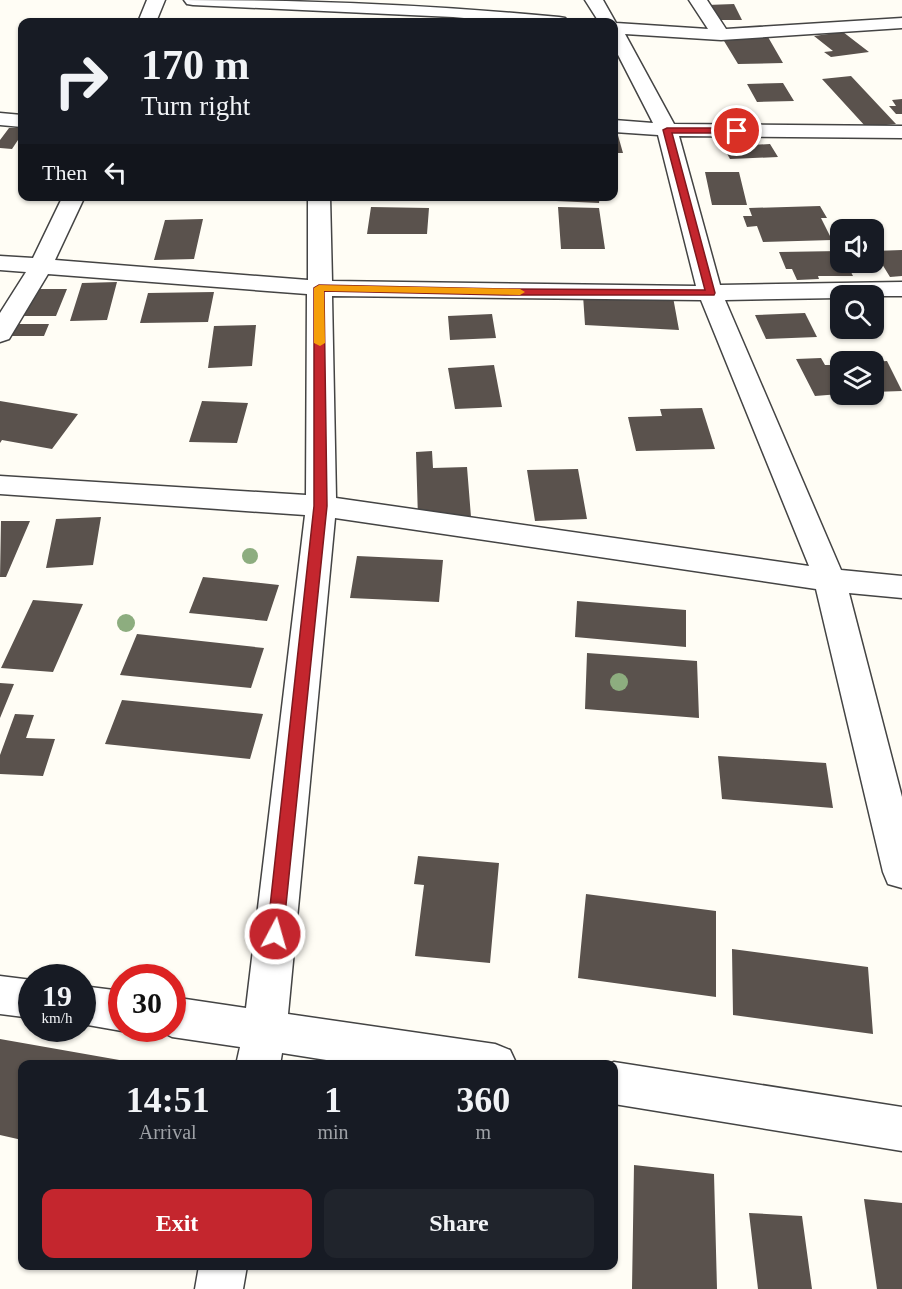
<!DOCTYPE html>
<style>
body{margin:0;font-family:"Times New Roman",serif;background:#20242c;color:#f1f3f6;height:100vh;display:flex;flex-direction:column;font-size:22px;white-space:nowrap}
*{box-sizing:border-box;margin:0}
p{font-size:20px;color:#9ea1a6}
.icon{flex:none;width:33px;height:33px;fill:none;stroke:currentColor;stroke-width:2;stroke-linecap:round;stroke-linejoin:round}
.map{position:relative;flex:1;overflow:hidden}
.sheet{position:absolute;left:18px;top:1060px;width:600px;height:210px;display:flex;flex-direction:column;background:#171b24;border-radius:12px;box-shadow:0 2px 4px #0004}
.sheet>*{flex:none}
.guide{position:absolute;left:18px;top:18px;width:600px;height:183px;border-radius:12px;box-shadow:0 2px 4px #0004;background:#171b24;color:#f1f3f6;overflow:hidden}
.controls{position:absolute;left:830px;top:219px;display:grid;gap:12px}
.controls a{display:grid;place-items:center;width:54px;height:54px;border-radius:12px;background:#171b24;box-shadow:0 2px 4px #0004;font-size:30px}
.speed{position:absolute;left:18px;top:964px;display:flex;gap:12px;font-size:30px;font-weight:700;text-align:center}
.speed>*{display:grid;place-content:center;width:78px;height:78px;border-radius:50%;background:#171b24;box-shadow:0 2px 4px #0004;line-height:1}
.speed small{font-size:15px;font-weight:400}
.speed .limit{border:9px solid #d22;background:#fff;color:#111}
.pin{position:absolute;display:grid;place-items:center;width:51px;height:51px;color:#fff;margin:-26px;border:3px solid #fff;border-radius:50%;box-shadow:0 2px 6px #0007}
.me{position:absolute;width:66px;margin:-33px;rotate:6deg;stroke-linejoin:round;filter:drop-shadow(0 0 4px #0008)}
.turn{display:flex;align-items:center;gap:21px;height:126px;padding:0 24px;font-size:27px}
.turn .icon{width:78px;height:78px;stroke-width:2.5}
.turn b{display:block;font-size:42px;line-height:51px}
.then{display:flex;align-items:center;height:57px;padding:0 24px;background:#0003;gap:12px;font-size:22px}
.eta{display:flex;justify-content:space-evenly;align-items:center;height:102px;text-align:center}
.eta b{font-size:36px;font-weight:700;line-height:42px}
.primary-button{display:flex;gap:12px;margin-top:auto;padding:12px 24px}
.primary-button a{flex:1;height:69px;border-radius:12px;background:#c4262e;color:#fff;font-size:24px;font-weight:700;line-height:69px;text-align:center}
.primary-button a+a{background:#20242c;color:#f1f3f6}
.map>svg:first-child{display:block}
</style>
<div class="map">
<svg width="902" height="1289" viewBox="0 0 902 1289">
<rect width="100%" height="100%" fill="#fffdf5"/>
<path fill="#5a524d" d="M734,4L742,20H714L707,5Z
M429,18L473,20L472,22H427Z
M167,19L200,20L199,22H165Z
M843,32L869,52L831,57L824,52L833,51L814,36Z
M721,36L768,37L783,63L738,64Z
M851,76L896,124L866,127L822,79Z
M783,83L794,101L757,102L747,84Z
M902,99V114H896L889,106H896L892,100Z
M9,128H22V134L12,149L0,148V140Z
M614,132H617L623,153H614Z
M748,140L751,145L770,144L778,157L730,159L720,141Z
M705,172H739L747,205H712Z
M557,196H600L599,203L556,201Z
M820,206L827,218H821L832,240L763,242L757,226L747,227L743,216H752L749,208Z
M371,207L429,208L427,234H367Z
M558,207L599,208L605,249H561Z
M203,219L194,259L154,260L165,220Z
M902,250V276L890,277L874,251Z
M840,251V262H846L853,276H818L819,279L797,280L792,269H786L779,252Z
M117,282L107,320L70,321L82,283Z
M29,289H67L56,316H17Z
M214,292L208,322L140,323L148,293Z
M583,295L673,297L679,330L585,325Z
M805,313L817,337L766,339L755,315Z
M492,314L496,338L450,340L448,316Z
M8,324H49L44,336H3Z
M256,325L252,366L208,368L214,326Z
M821,358L825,365H840V394L815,396L796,359Z
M887,361L902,391L873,392V362Z
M494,365L502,407L455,409L448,368Z
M0,401L78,414L52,449L2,440L0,443Z
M202,401L248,403L237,443L189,442Z
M702,408L715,449L636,451L628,417L662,416L660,409Z
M432,451L433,468L467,467L471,517L418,518L416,452Z
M578,469L587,519L535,521L527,470Z
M101,517L93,565L46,568L56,519Z
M1,521H30L6,577H0Z
M357,556L443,560L439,602L350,598Z
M203,577L279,585L267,621L189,613Z
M33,600L83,604L53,672L1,668Z
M577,601L686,610V647L575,637Z
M137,634L264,648L251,688L120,675Z
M587,653L697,661L699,718L585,709Z
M0,683L14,684L0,718Z
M122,700L263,714L250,759L105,744Z
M15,714L34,715L26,738L55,739L43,776L0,774V755Z
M718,756L826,763L833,808L722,799Z
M418,856L499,863L490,963L415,956L424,885L414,884Z
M586,894L716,911V997L578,978Z
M732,949L868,967L873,1034L733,1015Z
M0,1039L142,1064V1065H22V1140L0,1135Z
M634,1165L714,1174L717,1289H632Z
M864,1199L902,1203V1289H877Z
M749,1213L802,1216L812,1289H758Z"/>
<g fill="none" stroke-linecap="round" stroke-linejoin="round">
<g stroke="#444" stroke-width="3">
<path id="minor" d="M147,0H165L156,22H138Z
M184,0C310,0 434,5 559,17L565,18L568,22H508L453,17L193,5L187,4Z
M585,0H603L616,23L708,29L689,0H707L726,29L902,18V28L721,40L625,34L674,124L902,126V138L679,136L720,285L902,282V296H840V298L725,300L841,570L902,576V598L849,593L902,797V888L888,884L883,872L816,589L335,518L288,1014L495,1044L510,1050L517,1065H358L282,1053L280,1065H236L240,1047L172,1037L156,1029H172V997L246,1008L305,515L0,494V476L306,495L307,294L48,274L9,339L0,342V313L26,272L0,270V256L33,258L63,196H85L55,260L308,280V196H330L332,281L696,286L658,135L614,132V120L653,123L614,47V22H599ZM332,296L701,300L809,566L336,498Z
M0,113L22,115V127L0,125Z
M0,976L32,980V1018L0,1014Z
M82,986L122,991V1029H126L122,1031L82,1024Z
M614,1062L902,1107V1151L614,1104V1065H606Z
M199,1266H247L243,1289H195Z"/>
</g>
<use href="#minor" fill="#fff" fill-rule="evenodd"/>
</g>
<g fill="#8dad7f">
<circle cx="250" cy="556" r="8"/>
<circle cx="126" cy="623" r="9"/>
<circle cx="619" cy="682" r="9"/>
</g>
<path fill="#c4262e" stroke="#7f191e" stroke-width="1.5" d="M667,128H737L741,131L737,133H672L715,293L714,295H505L324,291L327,506L283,934L281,939L275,941L269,939L267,934L314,506V288L319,285L505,289L705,290L663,130Z"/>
<path fill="#f59e0b" d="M319,285L520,289L525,292L520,295L324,291L325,343L320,346L314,343V288Z"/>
</svg>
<div class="controls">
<a><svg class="icon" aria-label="sound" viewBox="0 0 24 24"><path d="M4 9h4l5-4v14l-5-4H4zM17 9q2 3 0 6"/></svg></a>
<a><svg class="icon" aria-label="search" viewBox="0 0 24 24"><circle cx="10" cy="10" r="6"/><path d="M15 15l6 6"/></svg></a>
<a><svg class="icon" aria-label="layers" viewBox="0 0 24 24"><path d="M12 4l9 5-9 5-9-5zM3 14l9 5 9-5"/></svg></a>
</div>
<div class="speed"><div>19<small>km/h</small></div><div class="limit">30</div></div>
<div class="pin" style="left:737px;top:131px;background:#d93025"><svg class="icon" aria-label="arrive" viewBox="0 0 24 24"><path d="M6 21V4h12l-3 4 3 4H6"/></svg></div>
<svg class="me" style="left:275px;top:934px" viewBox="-20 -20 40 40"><circle r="17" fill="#c4262e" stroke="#fff" stroke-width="3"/><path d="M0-11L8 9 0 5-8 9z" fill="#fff"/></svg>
<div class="guide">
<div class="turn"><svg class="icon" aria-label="right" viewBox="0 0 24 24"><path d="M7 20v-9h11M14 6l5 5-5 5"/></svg><div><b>170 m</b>Turn right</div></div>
<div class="then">Then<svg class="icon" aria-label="left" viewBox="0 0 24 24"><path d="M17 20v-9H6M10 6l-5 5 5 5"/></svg></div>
</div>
<section class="sheet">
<div class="eta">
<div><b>14:51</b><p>Arrival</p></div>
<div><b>1</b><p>min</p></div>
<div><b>360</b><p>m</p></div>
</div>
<div class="primary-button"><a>Exit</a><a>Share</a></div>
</section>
</div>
